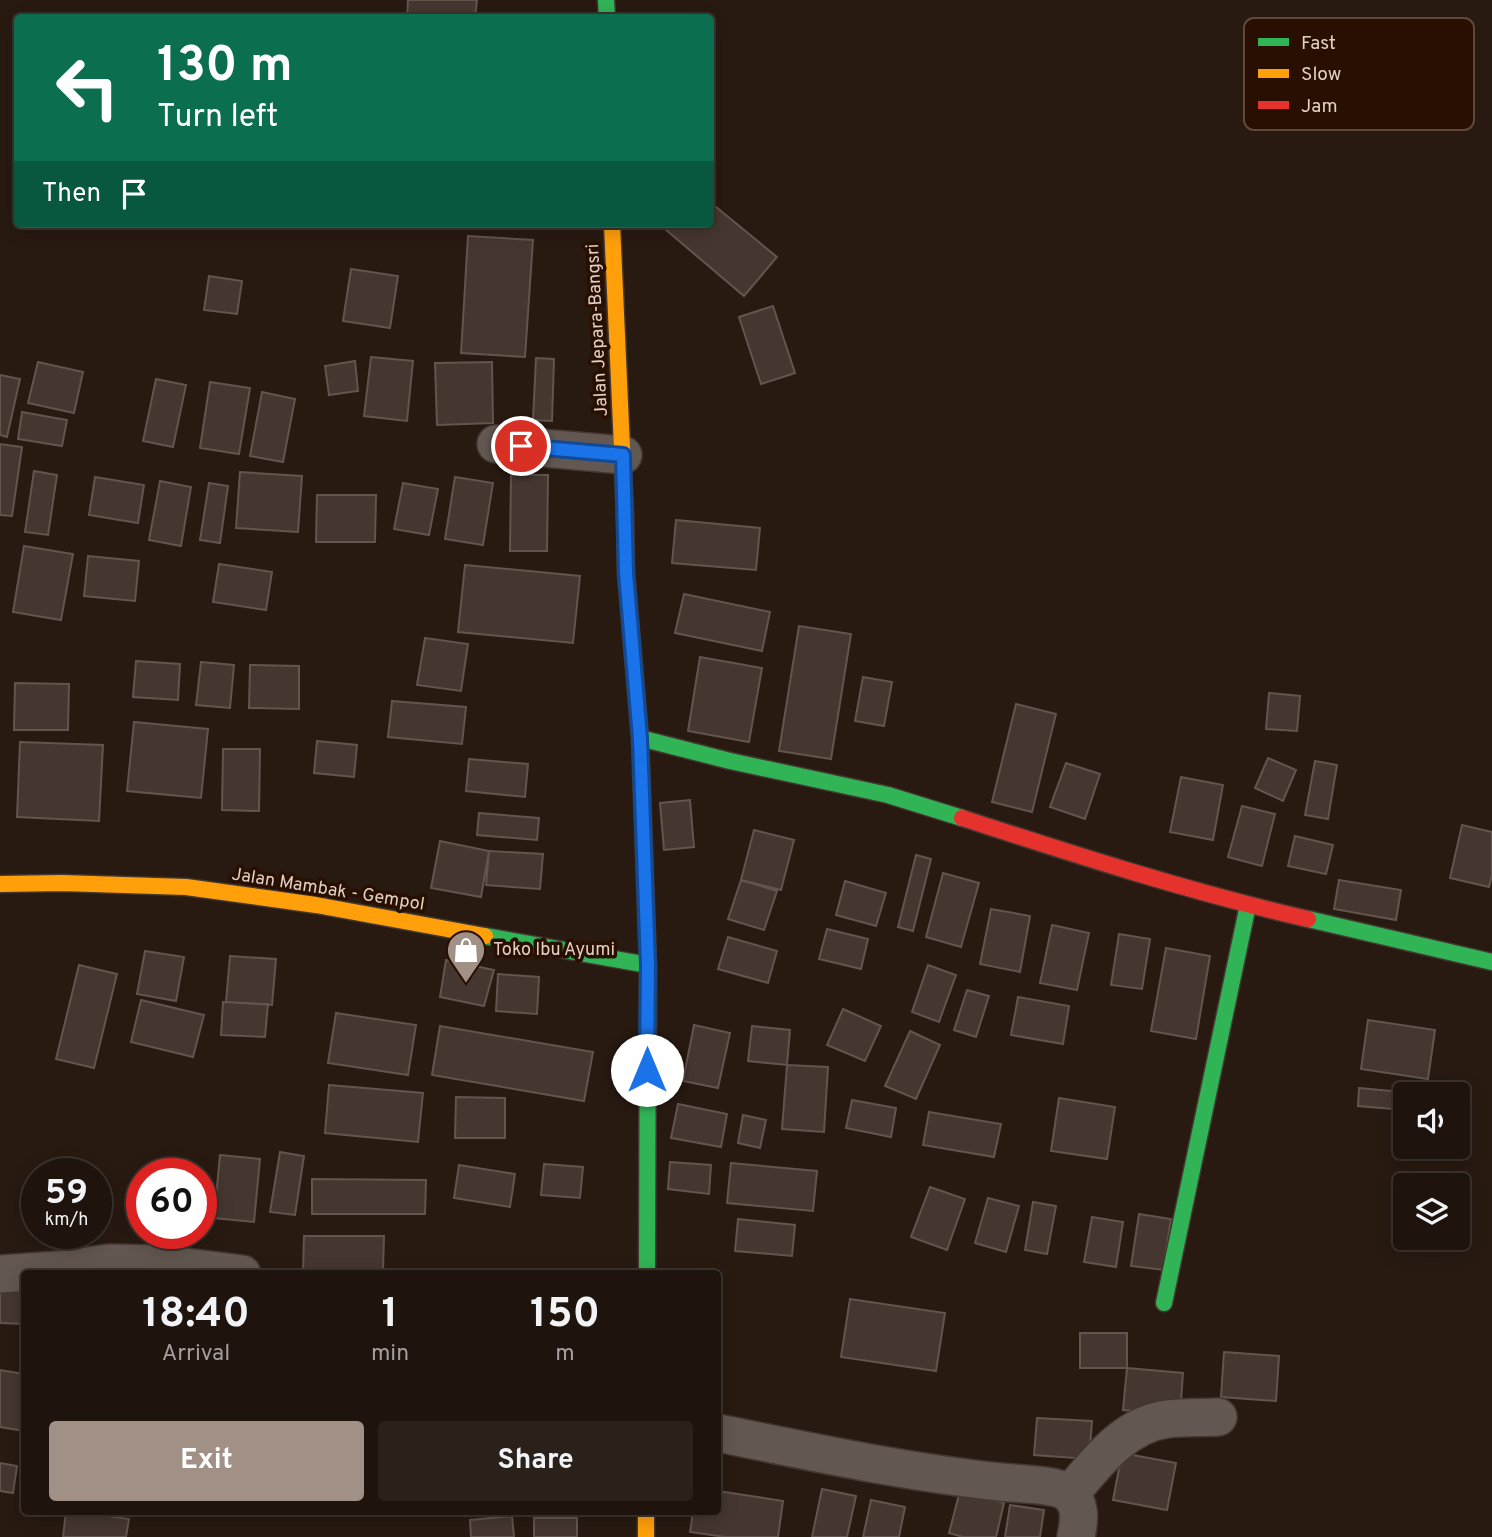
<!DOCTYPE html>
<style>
body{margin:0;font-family:Overpass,sans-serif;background:#2b211b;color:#f1f3f6;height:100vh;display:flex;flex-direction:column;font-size:26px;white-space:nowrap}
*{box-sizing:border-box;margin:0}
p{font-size:23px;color:#a19e9d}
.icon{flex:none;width:38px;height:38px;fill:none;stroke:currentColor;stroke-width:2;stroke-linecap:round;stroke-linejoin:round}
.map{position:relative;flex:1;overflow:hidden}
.panel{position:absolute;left:21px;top:1270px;width:700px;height:245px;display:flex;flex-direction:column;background:#1e140d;border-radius:7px;box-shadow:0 4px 18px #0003,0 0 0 2px #3c332e}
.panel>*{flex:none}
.guide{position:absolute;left:14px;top:14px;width:700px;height:214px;border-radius:7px;box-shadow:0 4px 18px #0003,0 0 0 2px #3c332e;background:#0b6e4f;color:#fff;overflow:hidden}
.fabs{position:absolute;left:1393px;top:1082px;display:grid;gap:14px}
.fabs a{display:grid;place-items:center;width:77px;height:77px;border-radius:7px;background:#1e140d;box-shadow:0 4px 18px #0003,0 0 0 2px #3c332e;font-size:35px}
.speed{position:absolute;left:21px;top:1158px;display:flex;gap:14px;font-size:35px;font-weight:700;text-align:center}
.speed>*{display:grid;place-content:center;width:91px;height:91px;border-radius:50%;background:#1e140d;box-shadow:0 4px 18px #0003,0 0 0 2px #3c332e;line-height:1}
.speed small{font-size:18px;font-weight:400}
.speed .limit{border:10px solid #d22;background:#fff;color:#111}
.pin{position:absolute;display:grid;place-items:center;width:60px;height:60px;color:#fff;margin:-30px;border:4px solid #fff;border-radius:50%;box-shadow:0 2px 7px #0007}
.me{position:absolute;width:77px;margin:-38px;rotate:0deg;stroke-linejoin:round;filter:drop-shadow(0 0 5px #0008)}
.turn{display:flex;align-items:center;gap:24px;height:147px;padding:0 28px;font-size:32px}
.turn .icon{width:91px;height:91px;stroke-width:2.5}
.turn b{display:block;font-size:49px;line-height:60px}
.then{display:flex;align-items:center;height:66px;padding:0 28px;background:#0003;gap:14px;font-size:26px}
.eta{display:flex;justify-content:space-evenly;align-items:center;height:119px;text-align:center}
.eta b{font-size:42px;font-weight:700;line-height:49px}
.action{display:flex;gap:14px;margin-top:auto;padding:14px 28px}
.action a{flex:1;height:80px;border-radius:7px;background:#a19086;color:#fff;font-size:28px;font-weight:700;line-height:80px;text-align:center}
.action a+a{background:#2b211b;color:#f1f3f6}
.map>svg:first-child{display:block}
</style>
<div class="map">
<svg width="1492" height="1537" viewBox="0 0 1492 1537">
<rect width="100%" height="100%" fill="#281a11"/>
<path fill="#45372f" stroke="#62554d" stroke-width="2" d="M408,0H477L475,18H407Z
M710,202L777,257L744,296L659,224H710Z
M468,236L533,240L525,357L461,353Z
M351,269L398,276L390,328L343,321Z
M209,276L242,281L237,314L204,310Z
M773,306L795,373L761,384L739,317Z
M371,357L413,361L407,421L364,416Z
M536,358L554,359L552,421L533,420Z
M355,361L358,391L329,395L325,366Z
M38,362L83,372L74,413L28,403Z
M492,362L493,423L437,425L435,363Z
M0,375L20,379L7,437L0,435Z
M156,379L186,385L173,447L143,441Z
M210,382L250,388L239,454L200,448Z
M262,392L295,399L283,462L250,456Z
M22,412L67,420L62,446L18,439Z
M0,444L22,447L12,516L0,515Z
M34,471L57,475L48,535L25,532Z
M240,472L302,476L298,532L236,528Z
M511,475H548L547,551H510Z
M95,477L144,485L138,523L89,515Z
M455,477L493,483L483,545L445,539Z
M160,481L191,487L181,546L149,540Z
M209,483L228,486L220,543L200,540Z
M403,483L438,489L429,535L394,529Z
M317,495H376L375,542H316Z
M676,520L760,528L756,570L672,563Z
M24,546L73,554L61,620L13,612Z
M88,556L139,561L135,601L84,596Z
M219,564L272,572L266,610L213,602Z
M465,565L580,576L573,643L458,632Z
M684,594L770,612L762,651L675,633Z
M799,626L851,634L831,759L779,751Z
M425,638L468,644L461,691L417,685Z
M700,657L762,668L749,742L688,731Z
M136,661L180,664L178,700L133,697Z
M201,662L234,665L230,708L196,705Z
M250,665L299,666V709L249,708Z
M863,677L892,682L884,726L855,721Z
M15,683L69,684L68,730H14Z
M1269,693L1300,696L1297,731L1266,729Z
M392,701L466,707L462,744L388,737Z
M1016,704L1056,714L1032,812L992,802Z
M134,722L208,729L201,798L127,791Z
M317,741L357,745L354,777L314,773Z
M20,742L103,745L99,821L17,817Z
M223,749H260L259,811L222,810Z
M1268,758L1296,770L1283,801L1255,788Z
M469,759L528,764L525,797L466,791Z
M1315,761L1337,765L1328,819L1305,815Z
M1066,763L1100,774L1085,819L1050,807Z
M1181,777L1223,785L1213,840L1170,832Z
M690,800L694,847L664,850L660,803Z
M1242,806L1275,814L1262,866L1228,857Z
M479,813L539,818L537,840L477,835Z
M1462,825L1492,832V875L1489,887L1450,878Z
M754,830L794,840L781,890L741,880Z
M1295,836L1333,845L1326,874L1288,866Z
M440,841L489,851L481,897L431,888Z
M489,851L543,854L540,889L486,885Z
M916,855L931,859L913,931L898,927Z
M943,873L979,883L961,947L926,937Z
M741,880L777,891L764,930L728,919Z
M1339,880L1401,890L1396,920L1334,909Z
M845,881L886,893L876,926L836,915Z
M991,909L1030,916L1020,972L980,964Z
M1052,925L1089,933L1077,990L1040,983Z
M827,929L868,939L861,969L819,959Z
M1119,934L1150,939L1142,989L1111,985Z
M728,937L777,951L768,983L718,969Z
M1166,948L1210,956L1196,1039L1151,1031Z
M145,951L184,957L176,1001L137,994Z
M230,956L276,959L272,1005L226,1002Z
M446,960L494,970L484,1006L440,997Z
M79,965L117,974L94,1068L56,1059Z
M928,965L956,975L939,1022L912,1012Z
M498,974L539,977L537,1014L496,1011Z
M967,990L989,996L976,1037L954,1030Z
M1018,997L1069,1006L1063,1044L1011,1035Z
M141,1000L204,1015L193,1057L131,1042Z
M223,1002L268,1004L265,1037L221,1035Z
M843,1009L881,1026L865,1061L827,1045Z
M336,1013L416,1025L408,1075L328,1063Z
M1368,1020L1435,1030L1428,1079L1361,1069Z
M694,1025L730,1033L718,1088L683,1081Z
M440,1026L593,1052L584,1101L432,1075Z
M752,1026L790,1030L787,1065L748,1061Z
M910,1031L940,1045L916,1099L885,1086Z
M787,1065L828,1067L824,1132L782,1129Z
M329,1085L423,1093L418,1142L325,1133Z
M1359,1088L1425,1094H1405V1110L1358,1106Z
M456,1097L505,1098V1138H455Z
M1059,1098L1115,1107L1107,1159L1051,1151Z
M852,1100L896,1108L891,1137L846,1128Z
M678,1104L727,1114L721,1147L671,1138Z
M929,1112L1001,1124L994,1157L923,1145Z
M743,1115L766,1120L760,1148L738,1143Z
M280,1152L304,1156L295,1215L270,1212Z
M220,1155L260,1159L254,1222L214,1218Z
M670,1162L711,1165L709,1194L668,1189Z
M731,1163L817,1171L813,1211L727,1203Z
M544,1164L583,1167L580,1198L541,1195Z
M459,1165L515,1174L510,1207L454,1198Z
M312,1179L426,1180L425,1214H312Z
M930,1187L965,1199L947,1250L911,1237Z
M988,1198L1019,1206L1006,1252L975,1243Z
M1033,1202L1056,1206L1047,1254L1025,1250Z
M1139,1214L1171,1219L1163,1270L1131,1266Z
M1092,1217L1123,1222L1116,1267L1084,1262Z
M738,1219L795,1225L792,1256L735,1251Z
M304,1236H384L383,1271L303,1270Z
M0,1283L24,1284V1324L0,1323Z
M850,1299L945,1313L936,1371L841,1357Z
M1080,1333H1127V1368H1080Z
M1224,1352L1279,1356L1276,1401L1221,1397Z
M1127,1368L1183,1373L1180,1415L1123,1410Z
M0,1370L24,1374V1431L0,1427Z
M1037,1418L1092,1421L1089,1459L1034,1455Z
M1122,1453L1176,1463L1167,1510L1113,1500Z
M0,1463L17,1466L13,1493L0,1491Z
M822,1489L856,1496L847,1537H812Z
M718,1491L783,1501L778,1537H725L690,1532L693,1512H718Z
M960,1491L1004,1503L996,1537H963L949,1533Z
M871,1500L905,1507L899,1537H863Z
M1010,1505L1044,1510L1040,1537H1005Z
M66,1512H82L129,1519L126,1537H63Z
M512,1516L514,1537H471L470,1520Z
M534,1518H577V1537H534Z"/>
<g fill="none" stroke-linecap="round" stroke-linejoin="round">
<g stroke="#433731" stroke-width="40">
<path id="street" d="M496,444L623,455
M0,1274L58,1270L109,1263L162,1264L242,1274
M718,1433C811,1452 905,1472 1000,1482C1017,1484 1056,1484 1068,1493C1082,1504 1079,1522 1076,1537
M1070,1494C1096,1463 1125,1424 1168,1419C1185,1417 1202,1418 1218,1417"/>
</g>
<g stroke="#433731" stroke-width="19">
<path id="fast" d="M606,0L607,18
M625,515L626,573L640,738L648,965L647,1274
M640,738L730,761L888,795L962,818
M1308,919L1492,962
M485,936L648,965
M1164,1303L1248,905"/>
</g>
<g stroke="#433731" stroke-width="19">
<path id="slow" d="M612,224L625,515
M0,884L62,883L186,887L316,905L485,936
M646,1512V1537"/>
</g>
<g stroke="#433731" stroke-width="19">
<path id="jam" d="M962,818C1076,855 1190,892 1308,919"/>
</g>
<use href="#street" stroke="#635751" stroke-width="37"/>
<use href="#fast" stroke="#30b455" stroke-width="16"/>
<use href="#slow" stroke="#ff9f0a" stroke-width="16"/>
<use href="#jam" stroke="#e5322d" stroke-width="16"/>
</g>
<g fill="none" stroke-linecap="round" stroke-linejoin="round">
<g stroke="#114b97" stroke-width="18">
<path id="route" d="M521,446L623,455L626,573L640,738L648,965L647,1070"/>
</g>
<use href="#route" stroke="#1a73e8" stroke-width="12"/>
</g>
<defs>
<g id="shop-pin" transform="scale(2.0125)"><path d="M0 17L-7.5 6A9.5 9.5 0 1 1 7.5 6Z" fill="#a19086" stroke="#280f01"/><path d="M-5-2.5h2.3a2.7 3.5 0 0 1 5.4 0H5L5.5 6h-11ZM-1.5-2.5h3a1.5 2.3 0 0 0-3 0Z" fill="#fff"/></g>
</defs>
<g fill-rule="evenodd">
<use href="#shop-pin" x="466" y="950"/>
</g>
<g text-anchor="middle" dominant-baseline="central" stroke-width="7" stroke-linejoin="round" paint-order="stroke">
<g font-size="18" fill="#e2cfc5" stroke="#280f01">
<text transform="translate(598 330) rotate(-93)">Jalan Jepara-Bangsri</text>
<text transform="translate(328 890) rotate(9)">Jalan Mambak - Gempol</text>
</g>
<g font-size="18" fill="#e2cfc5" stroke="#280f01" text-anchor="start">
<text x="493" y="950">Toko Ibu Ayumi</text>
</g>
</g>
<rect x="1244" y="18" width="230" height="112" rx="10" fill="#280f01" stroke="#60493c" stroke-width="2"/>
<rect x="1258" y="38" width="31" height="8" fill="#30b455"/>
<rect x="1258" y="69" width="31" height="9" fill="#ff9f0a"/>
<rect x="1258" y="101" width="31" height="8" fill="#e5322d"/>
<g font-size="19" fill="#e2cfc5">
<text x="1301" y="49">Fast</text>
<text x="1301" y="80">Slow</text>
<text x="1301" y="112">Jam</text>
</g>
</svg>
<div class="fabs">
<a><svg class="icon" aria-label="sound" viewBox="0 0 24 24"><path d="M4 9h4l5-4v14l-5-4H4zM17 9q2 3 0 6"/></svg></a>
<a><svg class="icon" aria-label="layers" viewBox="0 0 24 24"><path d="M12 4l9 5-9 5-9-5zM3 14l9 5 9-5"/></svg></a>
</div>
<div class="speed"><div>59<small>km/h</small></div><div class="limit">60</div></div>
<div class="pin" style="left:521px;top:446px;background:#d93025"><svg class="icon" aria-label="arrive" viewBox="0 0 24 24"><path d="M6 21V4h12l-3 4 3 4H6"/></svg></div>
<svg class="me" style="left:647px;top:1070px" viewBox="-20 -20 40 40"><circle r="19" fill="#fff"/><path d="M0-13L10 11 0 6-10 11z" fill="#1a73e8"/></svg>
<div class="guide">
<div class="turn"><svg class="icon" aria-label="left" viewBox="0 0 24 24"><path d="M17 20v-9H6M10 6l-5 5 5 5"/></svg><div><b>130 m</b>Turn left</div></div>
<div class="then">Then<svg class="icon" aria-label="arrive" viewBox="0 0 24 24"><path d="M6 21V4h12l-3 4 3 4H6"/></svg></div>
</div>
<section class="panel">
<div class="eta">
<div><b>18:40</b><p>Arrival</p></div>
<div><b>1</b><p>min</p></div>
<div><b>150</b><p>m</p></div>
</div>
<div class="action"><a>Exit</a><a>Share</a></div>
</section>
</div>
